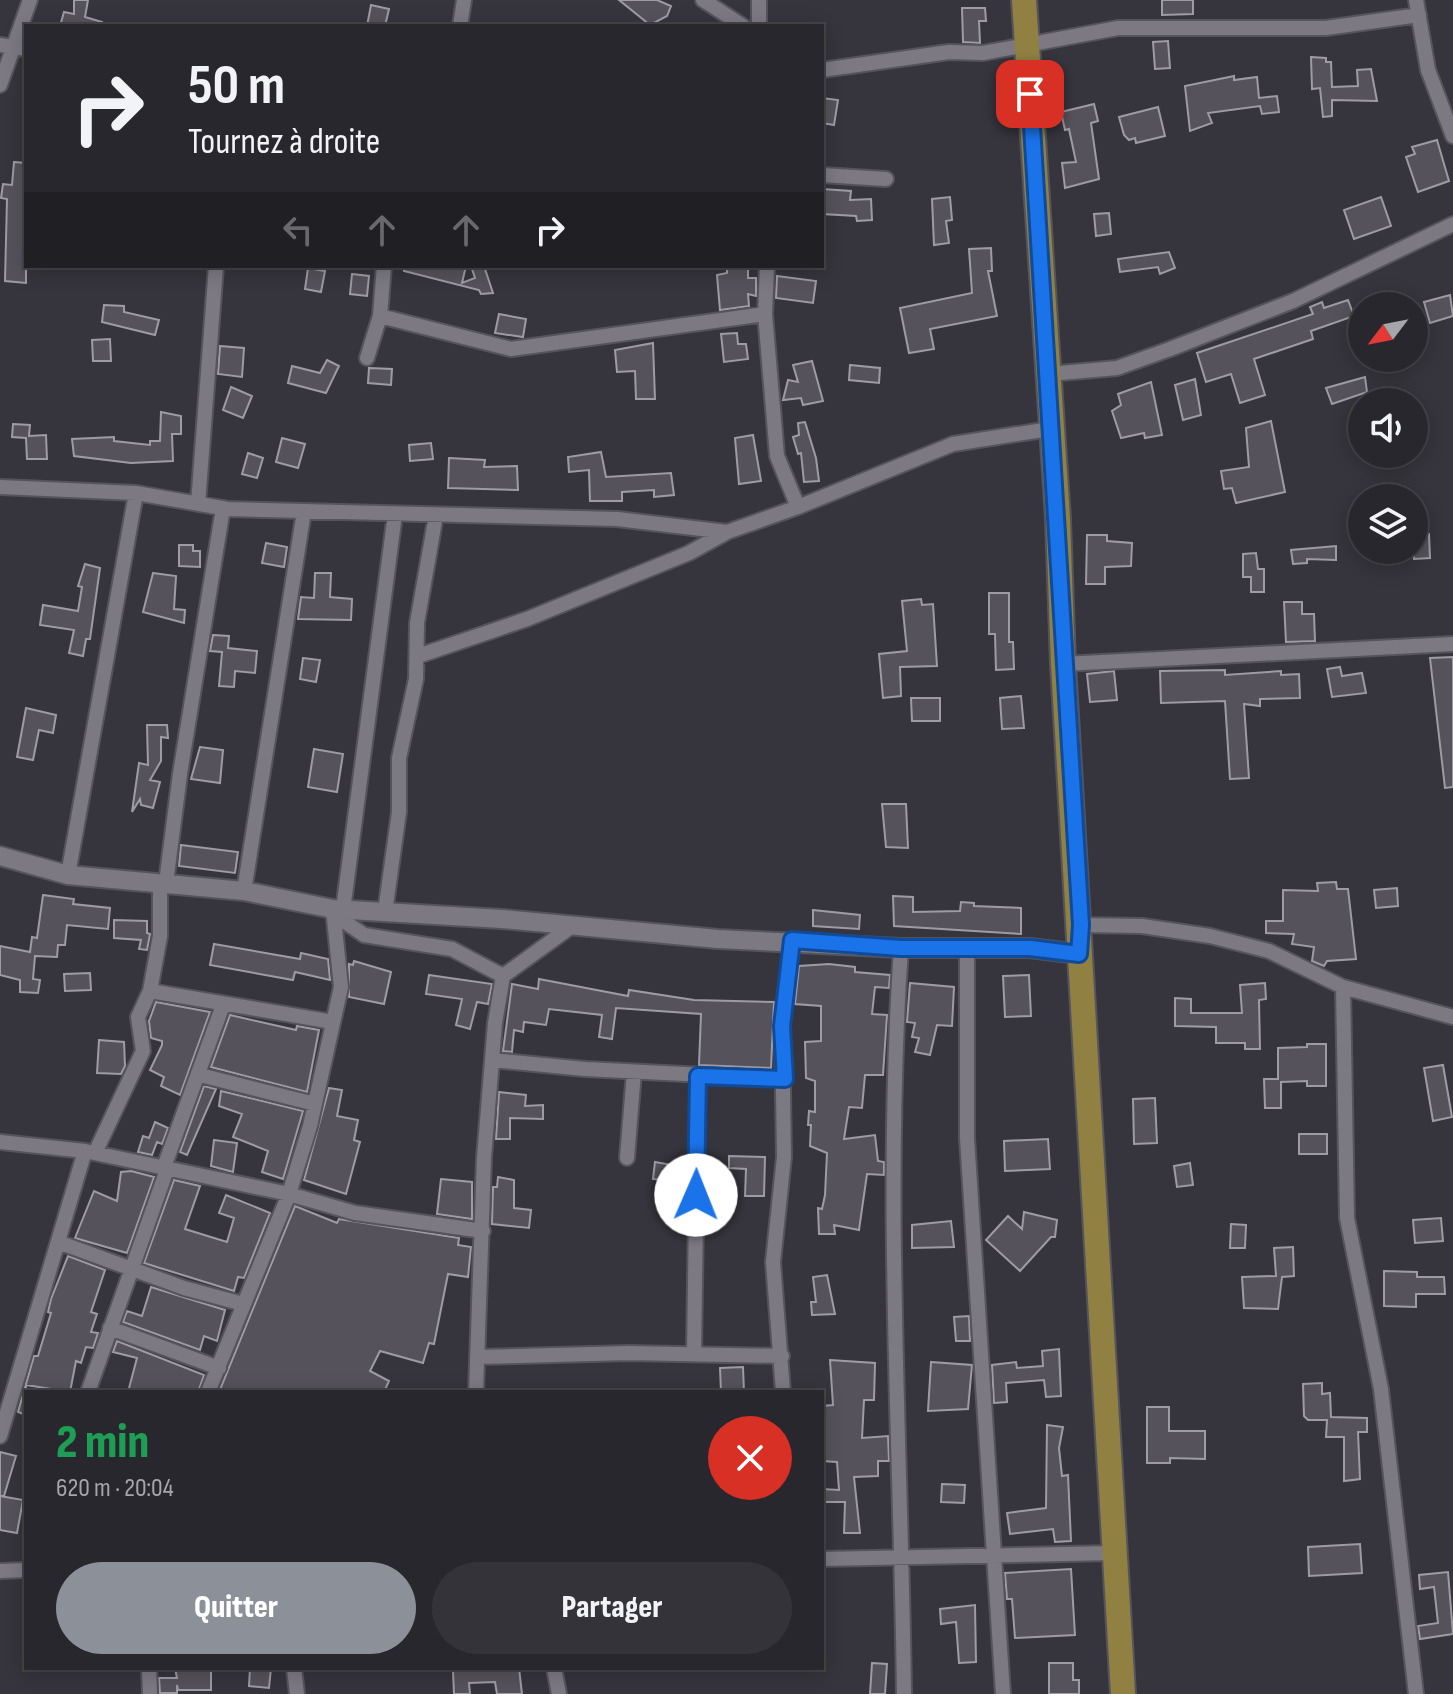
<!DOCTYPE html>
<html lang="fr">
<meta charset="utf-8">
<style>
body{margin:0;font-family:"Sofia Sans Condensed",sans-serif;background:#343339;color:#f1f3f6;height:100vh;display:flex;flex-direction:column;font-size:30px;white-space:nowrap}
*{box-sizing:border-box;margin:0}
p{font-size:26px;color:#a5a5aa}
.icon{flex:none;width:44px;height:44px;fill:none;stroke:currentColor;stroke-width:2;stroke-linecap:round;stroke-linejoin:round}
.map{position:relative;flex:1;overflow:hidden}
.sheet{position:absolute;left:24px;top:1390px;width:800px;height:280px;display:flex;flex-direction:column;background:#28272d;border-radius:0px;box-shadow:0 4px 20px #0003,0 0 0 2px #444449}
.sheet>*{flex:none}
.hud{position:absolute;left:24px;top:24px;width:800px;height:244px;border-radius:0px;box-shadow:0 4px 20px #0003,0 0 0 2px #444449;background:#28272d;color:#f1f3f6;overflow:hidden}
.needle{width:52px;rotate:238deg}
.fabs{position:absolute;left:1348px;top:292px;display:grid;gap:16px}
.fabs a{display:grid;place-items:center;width:80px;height:80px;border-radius:50%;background:#28272d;box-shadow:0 4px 20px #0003,0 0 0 2px #444449;font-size:40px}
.pin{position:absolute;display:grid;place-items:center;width:68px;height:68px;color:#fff;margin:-34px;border-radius:16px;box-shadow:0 4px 12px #0006}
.me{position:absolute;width:88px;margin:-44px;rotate:1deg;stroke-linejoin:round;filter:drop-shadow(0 0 6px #0008)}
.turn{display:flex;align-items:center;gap:28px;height:168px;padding:0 32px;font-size:36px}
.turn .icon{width:104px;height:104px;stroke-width:2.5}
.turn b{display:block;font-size:56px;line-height:68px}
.lanes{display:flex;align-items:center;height:76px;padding:0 32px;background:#0003;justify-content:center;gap:40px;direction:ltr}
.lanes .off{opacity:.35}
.round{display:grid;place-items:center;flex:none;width:84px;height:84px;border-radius:42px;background:#343339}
.overview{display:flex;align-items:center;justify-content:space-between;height:136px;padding:0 32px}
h1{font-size:48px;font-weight:800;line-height:60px;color:#1e9e55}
.primary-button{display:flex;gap:16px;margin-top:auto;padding:16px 32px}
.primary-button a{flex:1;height:92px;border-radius:48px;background:#8c9099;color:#fff;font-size:32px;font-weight:800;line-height:92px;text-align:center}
.primary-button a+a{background:#343339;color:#f1f3f6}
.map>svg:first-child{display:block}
</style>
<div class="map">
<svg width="1453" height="1694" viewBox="0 0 1453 1694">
<rect width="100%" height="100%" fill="#36343c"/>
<path fill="#55525b" stroke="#9e9ba5" stroke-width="2" d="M74,0H88L85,17L102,22L101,26H60L64,12L74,14Z
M619,0H657L671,6L667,16L650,25Z
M1162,0H1193V14L1162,15Z
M371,5L389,9L385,26H367Z
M962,8H985L986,21H979L980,43L963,42Z
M1168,41L1170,68L1155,69L1153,42Z
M1311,57L1326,58V62H1331L1332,87L1358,86L1357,70L1371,69L1377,101L1332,100V116L1323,117L1320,88L1312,89Z
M1234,76V80L1257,77L1259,98L1277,96L1279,112L1262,114L1260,106L1208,113L1212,123L1190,131L1185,86Z
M822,98L838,100L834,125L822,123Z
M1094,104L1098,121L1091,123L1099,179L1065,188L1062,163L1076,162L1069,129L1065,130L1061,112Z
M1158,107L1165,136L1136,143L1135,138L1129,140L1124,135L1119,117Z
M1437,140L1449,181L1418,192L1406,157L1415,154L1412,147Z
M14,162L26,163V283L5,281L7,199L1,198L3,184L12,185Z
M822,189L851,191L850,200L871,199L872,220L857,221L856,216L822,214Z
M950,197L952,220L946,221L949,243L934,245L932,199Z
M1381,197L1391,226L1354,239L1344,210Z
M1109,213L1111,234L1096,236L1094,214Z
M991,248L992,271H988L997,316L930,329L934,349L909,353L900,308L972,293L969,249Z
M1169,252L1175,268L1160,274L1158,267L1120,272L1118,259Z
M404,266H466L462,283L475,278L471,266H484L493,293L481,294L479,290L404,271Z
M727,266H748V278H756V296L748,294L749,306L720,310L717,275L727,273Z
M308,268L325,271L321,292L305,289Z
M352,274L369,276L367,296L350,294Z
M777,276L816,281L813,303L776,298Z
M1450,295L1453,316L1430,323L1424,302Z
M1348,300L1354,316L1311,331L1313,339L1254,359L1265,395L1240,403L1231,374L1206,382L1197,353L1313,314L1310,307L1322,302L1324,308Z
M104,305L124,306V312L159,320L155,335L102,322Z
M499,314L526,319L523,337L495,333Z
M737,333L738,344H746L748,359L724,362L721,334Z
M110,339L111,361H93L92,340Z
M653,343L655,399H636L635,371L617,372L615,350Z
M220,346L244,348L242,377L218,374Z
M327,360L339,366L326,393L288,383L292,366L320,373Z
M812,361L823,401L803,405L801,398L783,400L788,380L798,382L793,365Z
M850,365L880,368L879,383L849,380Z
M369,368L392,369L391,385L368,383Z
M1365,377L1367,392L1332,404L1326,388Z
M1195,379L1201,415L1183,420L1175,385Z
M1151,382L1162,435L1145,438L1144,433L1121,438L1112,411L1121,405L1118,394Z
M231,387L252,396L243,418L223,410Z
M161,412L181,416V434H172L173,461L131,463L74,456L72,439L114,437V441L150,445V441H160Z
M1271,421L1285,492L1236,503L1232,488L1224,489L1221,471L1249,467L1246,428Z
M805,422L816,458L819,481L804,482L801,453L798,454L793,437L799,435L798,423Z
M13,424L30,425L29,436L46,435L47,459H27L26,438L12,437Z
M753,435L761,481L739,484L735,438Z
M282,438L305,444L298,468L276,462Z
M431,443L433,459L410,461L409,445Z
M601,452L606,477L671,473L674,495L654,497V490L622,492V501H590L589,470L569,472L568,457Z
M248,453L263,458L257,478L242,474Z
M449,458L485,460L484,467L517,466L518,490L448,488Z
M1429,534L1430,558L1414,559V535Z
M1087,535H1107V541L1132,543L1131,566L1105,567V584H1086Z
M266,543L287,547L284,567L262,563Z
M179,545H193V551H200V567L179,566Z
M1336,546V560L1307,559V563L1293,564L1291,550Z
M1256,553L1258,569H1264V592H1251V577H1243V554Z
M85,564L100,568L90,639H86L83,656L69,653L74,630L40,625L43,605L78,611L82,587L78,586Z
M153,573L176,576L174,609L185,610L184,623L143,612Z
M315,573H331L330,597L352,599L351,620L298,619L301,597L314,598Z
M989,593H1009V642H1013L1014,669L996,670L995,634H989Z
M921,599L922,605L933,604L937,666L900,667L901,696L883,698L879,654L907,651L902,601Z
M1284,602H1302V614H1314L1315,641L1286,642Z
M213,635L229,636L228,648L257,651L255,673L235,671L234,687L219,686L222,652L210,651Z
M1453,657V787L1445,788L1430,658Z
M303,658L320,660L316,682L300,679Z
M1340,667L1342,676L1362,673L1366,693L1332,697L1327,669Z
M1225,670V675L1281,671V675L1299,674L1300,698L1260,699V706L1244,704L1249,778L1230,779L1225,701L1161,703L1160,671Z
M1114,671L1117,700L1090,702L1087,674Z
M1021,696L1024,728L1002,729L1000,698Z
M911,698H940V721H912Z
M26,708L56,715L53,733L39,730L33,760L17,757Z
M147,725H167L168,738L161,737V761L150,780L160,782L153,808L141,805L140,799L132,812L139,763L148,765Z
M200,747L223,750L220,783L191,779Z
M314,749L343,754L337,792L308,787Z
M882,804H906L908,848L886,847Z
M181,845L238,852L235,873L179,866Z
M1336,882L1337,889H1348L1356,959L1327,961L1324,966L1312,961L1314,947L1292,944L1294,934L1266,933V921H1283V890L1318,891L1317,883Z
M1397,888L1398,906L1376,908L1374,890Z
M43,895L74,899L73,904L110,908L108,929L67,925L65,945H58L57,957L35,956L33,979L40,980L38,993L20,992V980L0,975V946L30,952L32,937L37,938Z
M893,896L913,897V912L960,911L961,902L974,903V906L1021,908V934L894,926Z
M813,910L860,915L859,929L813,926Z
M114,920L147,921V933L150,934L147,950L139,949L141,940L114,938Z
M214,944L300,959L301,953L328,959L330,980L295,972L293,980L210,965Z
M354,961L391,972L384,1004L349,997V964L353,965Z
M829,964L855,967V972L890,975L889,988L875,987L872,1014L887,1015L883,1075H865L862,1108L849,1107L844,1139L875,1135L878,1161L884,1162V1175L867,1174L859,1230L834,1225L835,1234H819L818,1208L822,1209L825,1195L827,1153L810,1146L811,1125H808L809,1111L815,1112V1081L806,1078L805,1042L821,1041V1006L795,1004L799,966Z
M90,973L91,990L65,991L64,974Z
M429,975L492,984L488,1004L477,1002L470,1029L456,1025L462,999L426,994Z
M1029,975L1031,1016L1005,1017L1003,976Z
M539,979L628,996L629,990L694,1000L774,1002L771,1068L699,1065L701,1014L616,1008L612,1039L599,1037L602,1015L549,1009L546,1025L524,1022L523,1032L514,1030L512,1052L503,1051L512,984L538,989Z
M910,983L954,987L952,1026L937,1025L930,1055L915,1052L919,1038L912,1037L915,1023L907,1022Z
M1265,983L1266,999L1259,1000L1260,1049H1245V1043H1216V1027L1175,1026V998L1191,999V1013H1242L1240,985Z
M156,1002L210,1012L180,1095L161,1086L164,1077L150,1070L162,1045V1041L151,1038L149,1021Z
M230,1015L296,1030L297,1026L319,1030L307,1092L211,1067Z
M99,1040L124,1042L125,1066L121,1074L97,1073Z
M1307,1044H1326V1086H1307V1081L1281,1082V1108H1265L1264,1079H1278V1048L1307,1047Z
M1443,1065L1452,1117L1433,1121L1424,1068Z
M204,1086L216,1089L187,1155L180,1152Z
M329,1088L342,1090L337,1116L358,1120L354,1140L360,1142L346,1194L304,1180Z
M221,1091L303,1111L283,1179L262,1172L268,1151L233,1137L242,1114L219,1106Z
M499,1092L526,1095L525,1106L543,1105V1119L510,1118V1139H496Z
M1155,1098L1157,1143L1134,1144L1133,1099Z
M155,1122L168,1128L162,1144L157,1142L152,1155L138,1152L143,1136L149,1138Z
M1299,1134H1327V1154H1299Z
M1048,1139L1050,1169L1005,1171L1004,1141Z
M214,1140L237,1143L233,1172L211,1166Z
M729,1156L765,1157L764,1196H745L746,1169L729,1168Z
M655,1162L678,1166L676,1182L653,1179Z
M1190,1163L1193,1185L1177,1187L1174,1166Z
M131,1171L154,1177L127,1253L75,1238L94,1191L117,1201L121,1172Z
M498,1177L514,1180V1208L531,1210L529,1228L492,1224L493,1187H497Z
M441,1179L472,1182V1219L437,1214Z
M174,1180L200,1186L185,1229L227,1242L234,1218L219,1213L226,1195L270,1213L244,1278L238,1277L234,1291L144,1263Z
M295,1206L337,1223L339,1219L459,1238L458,1245L471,1247L468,1277L448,1274L434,1344L429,1343L423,1363L380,1351L370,1371L389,1381L384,1392H219Z
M1024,1212L1057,1220L1055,1237H1051L1020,1271L986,1240L1008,1216L1022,1229Z
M1441,1218L1443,1241L1415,1243L1413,1220Z
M951,1221L954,1247L912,1248V1225Z
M1231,1224L1246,1225L1245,1248H1230Z
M1293,1247L1294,1276L1282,1277L1278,1309L1244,1308L1242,1277L1276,1276L1274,1248Z
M68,1256L105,1270L91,1312L97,1314L91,1332L98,1333L93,1348L86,1347L81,1363L76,1361L70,1392L26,1385V1415L18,1412L34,1356H38L51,1313L48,1312L51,1299Z
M1384,1271L1417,1272V1277H1444L1445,1294H1416V1307L1384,1306Z
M827,1275L835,1314L812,1315L811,1302H816L813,1277Z
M151,1287L225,1310L217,1341L204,1336L200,1350L123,1322L127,1311L142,1316Z
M969,1316L970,1341H956L954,1317Z
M117,1341L204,1375L198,1392H128L137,1358L113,1352Z
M1059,1349L1061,1396L1046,1397L1044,1380L1006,1383L1007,1402L994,1403L992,1365L1016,1362L1017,1368L1043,1366L1042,1351Z
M830,1360L875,1363L874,1400H864L862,1438L888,1436L889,1461H878V1476L854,1477L860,1533H844L845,1502H822V1489L839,1490L837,1462L822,1461V1406L833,1405Z
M931,1362L972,1365L968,1409L928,1411Z
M743,1367L744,1392H721L720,1368Z
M1322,1383V1394L1330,1393L1331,1417L1367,1418V1432H1358L1360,1479L1344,1481V1437H1326L1327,1420H1308L1304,1416L1303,1384Z
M1147,1407H1169V1431H1205V1459L1170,1458V1463H1147Z
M1047,1425L1063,1427L1059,1448L1062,1476L1068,1475L1071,1541L1055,1542L1053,1529L1010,1534L1007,1513L1046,1508Z
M0,1452L16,1456L4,1496H0Z
M942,1484L965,1485L964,1503L941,1502Z
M0,1496L23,1500L17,1533L0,1530Z
M1360,1544L1362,1573L1309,1576L1308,1547Z
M1071,1569L1075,1635L1015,1638L1012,1599H1007L1005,1573Z
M1448,1572L1453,1634L1420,1639L1418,1626L1438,1623L1434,1587L1420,1589L1419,1575Z
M975,1605L976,1662L959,1663L956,1622L941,1624L940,1609Z
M872,1663L887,1664L885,1694H870Z
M1049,1663H1073V1680H1079V1694H1049Z
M175,1668L211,1669V1690H178L177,1685V1693H160L159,1678H177Z
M250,1668H271L269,1688L249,1686Z
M479,1668H519L522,1694H497L495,1682L469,1683L470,1694H454L453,1671Z"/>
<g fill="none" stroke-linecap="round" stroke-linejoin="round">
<g stroke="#55535b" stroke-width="18">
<path id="minor" d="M703,0L743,26
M1416,0L1428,70L1453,136
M460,26L464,0
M759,26V0
M0,45L26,49
M822,70L949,52L983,53L1118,28H1326L1419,15
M0,85L30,0
M822,175L886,179
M767,266L765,314L777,456L798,507
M380,316L511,349L765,314
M367,358L380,316L384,266
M1049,374L1117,368L1170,349L1293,301L1453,224
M0,487L136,493L228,509L617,519L727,532L798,507L953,444L1050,429
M198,504L216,266
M418,656L527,619L689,553L727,532
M1063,664L1453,644
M68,875L136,493
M166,883L180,774L223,508
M244,891L304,511
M343,910L395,514
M385,912L399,812V758L416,679L417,623L436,515
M332,913L364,935L452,949L503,976
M1081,925L1142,926L1210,936L1269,951L1343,987L1453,1017
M967,947V1138L1003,1694
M901,948C884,1196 901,1446 904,1694
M1343,987L1347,1218L1381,1389L1416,1694
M150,991L333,1022
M492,1060L585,1069L785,1079
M200,1075L315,1104
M0,1142L85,1151L289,1194L355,1213L483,1231
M95,1153L143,1051L138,1017L150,991L160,936V883
M627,1158L634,1072
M164,1167L223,1005
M58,1242L184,1288L243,1304
M110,1328L219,1368
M694,1353L698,1076
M477,1357L629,1353L782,1356
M88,1392L168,1167
M208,1392L289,1194L310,1126L341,987L333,909
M476,1392L484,1158L495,1023L503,976L572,926
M783,1392L773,1262L784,1157L782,1026L792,940
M0,1436L85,1151
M822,1559L1114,1553
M0,1571L26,1570
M149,1668L150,1694
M294,1668L297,1694
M554,1668L559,1694"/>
</g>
<g stroke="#55535b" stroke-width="22">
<path id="tertiary" d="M0,856L68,875L244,891L333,909L502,919L718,939L901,948H1030L1079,954"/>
</g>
<g stroke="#55535b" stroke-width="28">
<path id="trunk" d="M1024,0L1058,519L1063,664L1123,1694"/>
</g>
<use href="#minor" stroke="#7c7983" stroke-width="14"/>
<use href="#tertiary" stroke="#7c7983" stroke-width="18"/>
<use href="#trunk" stroke="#908042" stroke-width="24"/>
</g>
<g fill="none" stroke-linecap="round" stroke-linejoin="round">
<g stroke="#114b97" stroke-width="20">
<path id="route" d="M696,1195L698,1076L785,1079L782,1026L792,940L901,948H1030L1079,954L1081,925L1030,94"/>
</g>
<use href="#route" stroke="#1a73e8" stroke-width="14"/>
</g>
</svg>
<div class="fabs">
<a><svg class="needle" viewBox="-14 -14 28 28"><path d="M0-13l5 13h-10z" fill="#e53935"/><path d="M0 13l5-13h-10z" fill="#a5a5aa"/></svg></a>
<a><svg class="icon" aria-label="sound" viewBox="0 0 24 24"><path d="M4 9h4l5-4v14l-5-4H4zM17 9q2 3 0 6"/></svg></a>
<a><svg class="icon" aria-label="layers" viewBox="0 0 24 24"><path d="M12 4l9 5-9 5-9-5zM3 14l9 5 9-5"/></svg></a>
</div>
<div class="pin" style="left:1030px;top:94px;background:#d93025"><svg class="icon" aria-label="arrive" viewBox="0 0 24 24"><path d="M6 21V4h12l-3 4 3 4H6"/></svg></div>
<svg class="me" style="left:696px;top:1195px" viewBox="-20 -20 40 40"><circle r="19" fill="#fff"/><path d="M0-13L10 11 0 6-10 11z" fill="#1a73e8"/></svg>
<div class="hud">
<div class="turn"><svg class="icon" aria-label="right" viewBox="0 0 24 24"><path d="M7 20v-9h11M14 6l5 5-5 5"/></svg><div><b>50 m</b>Tournez à droite</div></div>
<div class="lanes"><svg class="icon off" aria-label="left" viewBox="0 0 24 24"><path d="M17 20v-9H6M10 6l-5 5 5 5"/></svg><svg class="icon off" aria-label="ahead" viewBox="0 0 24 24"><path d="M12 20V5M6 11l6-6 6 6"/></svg><svg class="icon off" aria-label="ahead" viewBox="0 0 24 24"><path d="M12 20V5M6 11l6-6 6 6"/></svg><svg class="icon" aria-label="right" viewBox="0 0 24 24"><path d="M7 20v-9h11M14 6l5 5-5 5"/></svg></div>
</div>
<section class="sheet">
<div class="overview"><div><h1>2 min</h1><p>620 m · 20:04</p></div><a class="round" style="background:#d93025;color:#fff"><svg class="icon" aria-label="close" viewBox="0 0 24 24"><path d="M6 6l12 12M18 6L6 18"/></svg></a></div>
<div class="primary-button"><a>Quitter</a><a>Partager</a></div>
</section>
</div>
